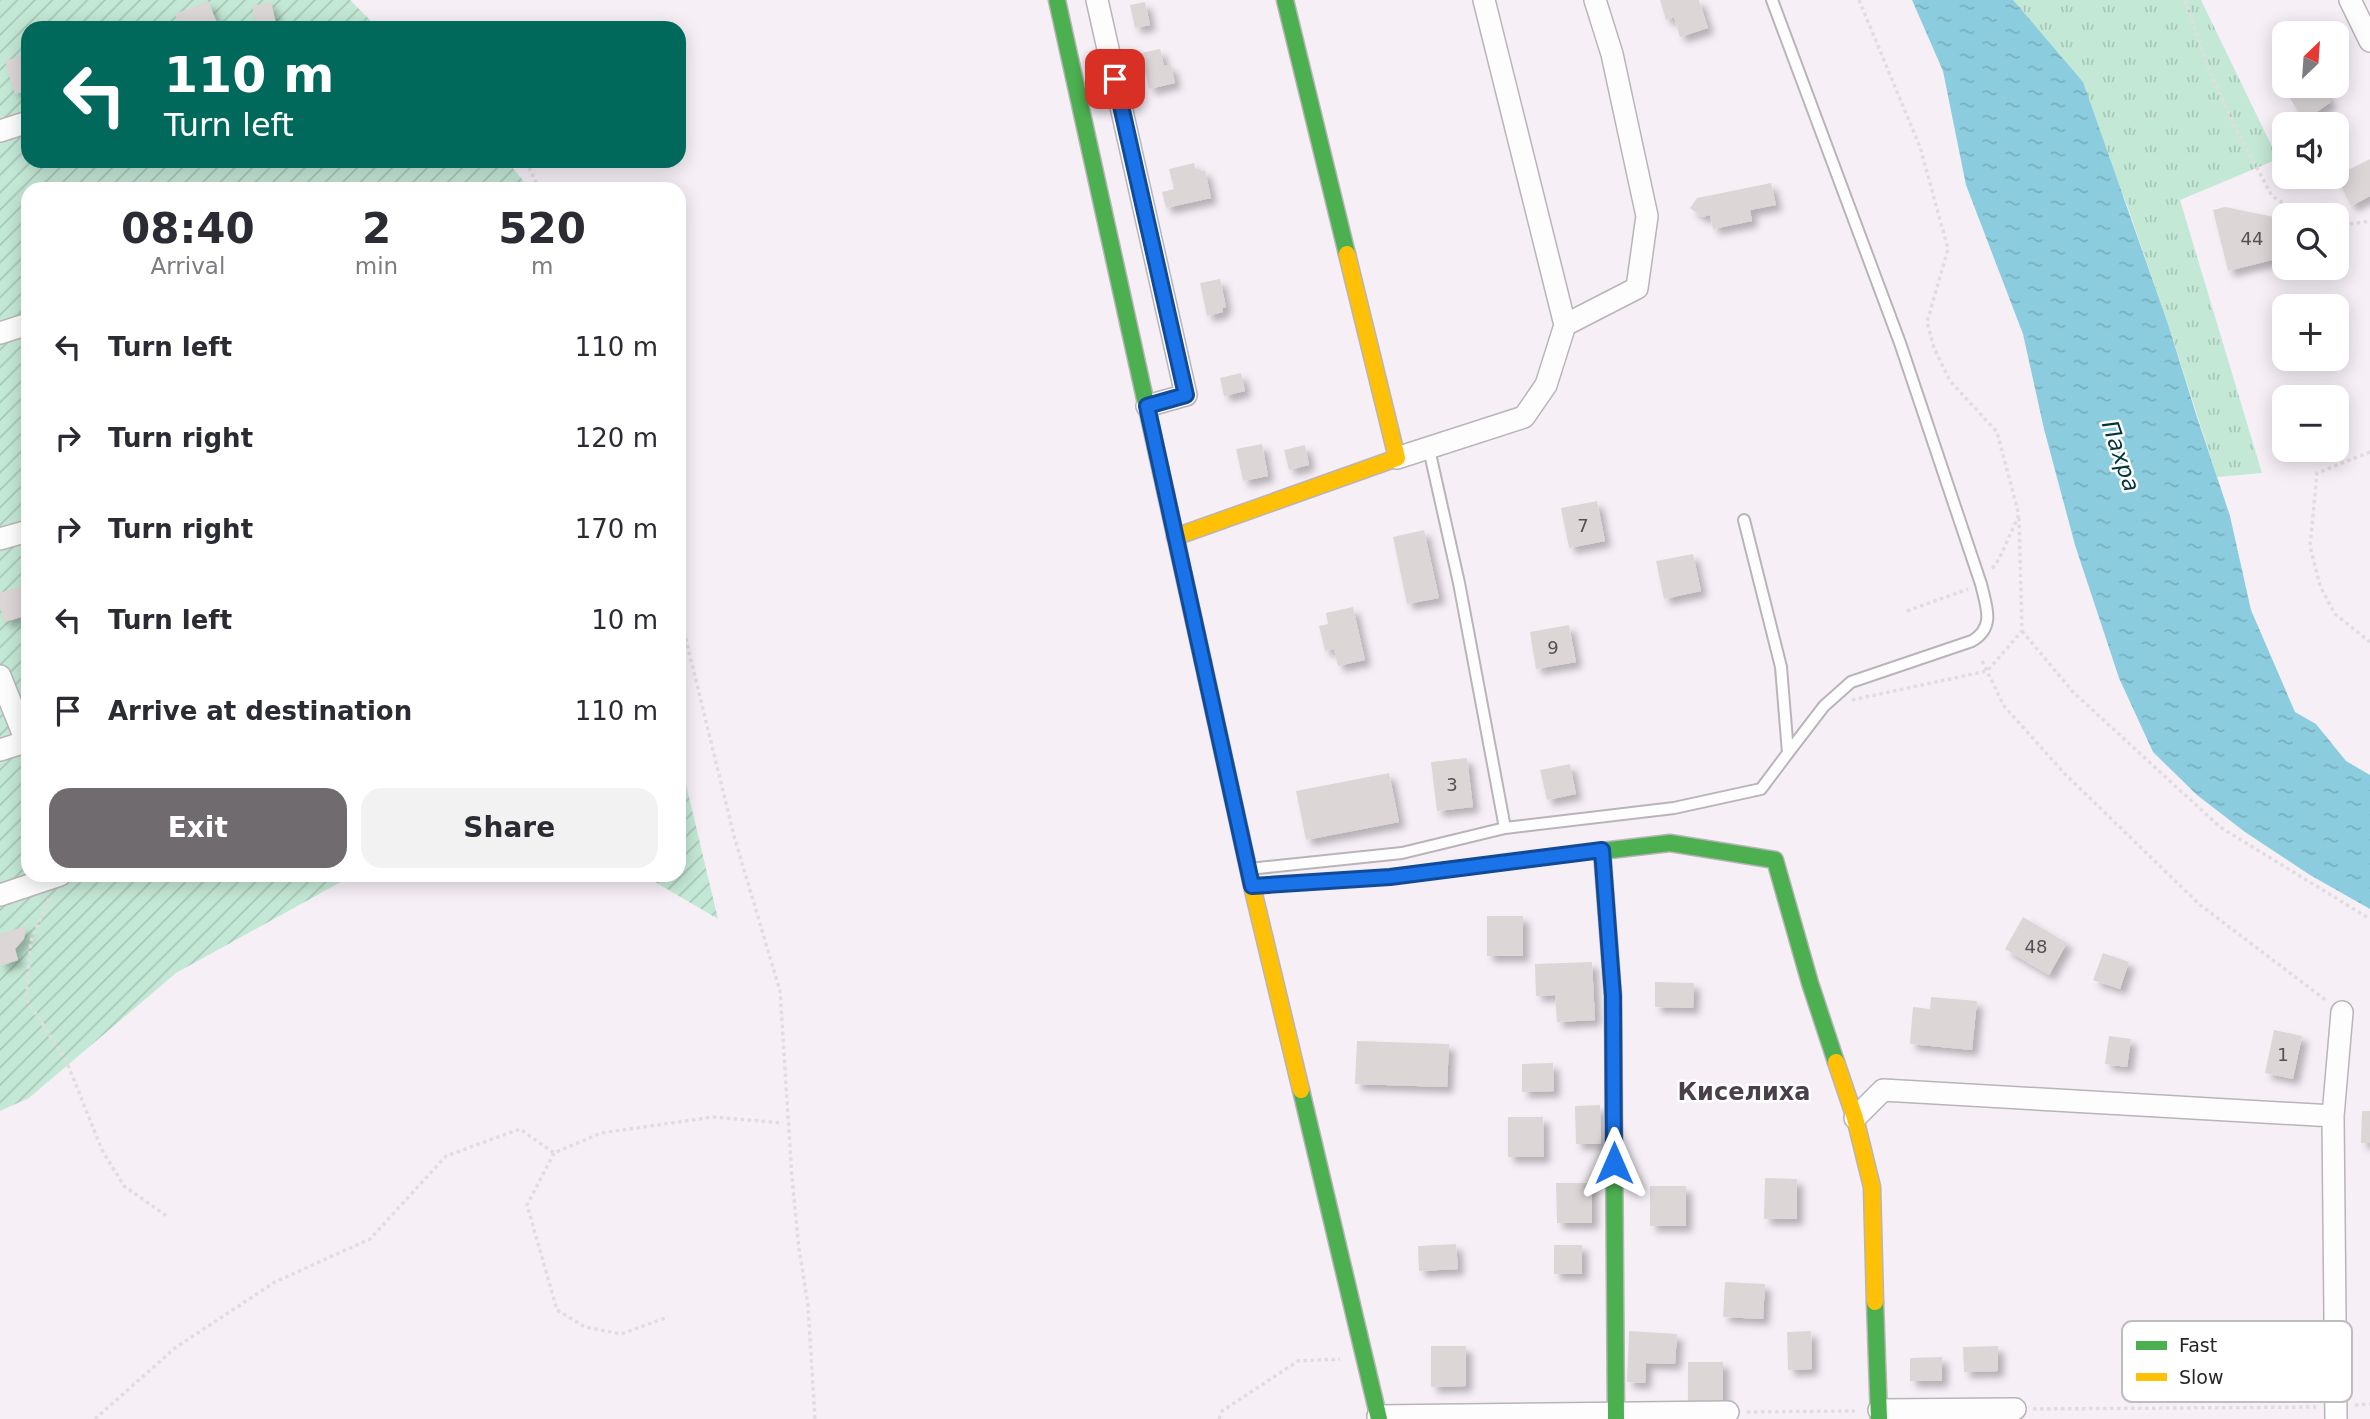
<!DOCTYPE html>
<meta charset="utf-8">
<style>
body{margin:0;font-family:"DejaVu Sans",sans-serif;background:#f2f2f3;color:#2b2b33;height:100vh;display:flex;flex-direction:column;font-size:26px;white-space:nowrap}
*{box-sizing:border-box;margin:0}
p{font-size:23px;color:#7c7c81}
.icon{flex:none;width:38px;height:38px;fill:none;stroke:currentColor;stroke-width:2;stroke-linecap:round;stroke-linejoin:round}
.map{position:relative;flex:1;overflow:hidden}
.panel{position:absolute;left:21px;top:182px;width:665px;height:700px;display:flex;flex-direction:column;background:#fff;border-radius:21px;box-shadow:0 4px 18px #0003}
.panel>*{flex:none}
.guide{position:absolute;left:21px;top:21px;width:665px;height:147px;border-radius:21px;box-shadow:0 4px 18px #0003;background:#00695c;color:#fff;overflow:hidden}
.needle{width:46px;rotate:25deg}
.tools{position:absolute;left:2272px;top:21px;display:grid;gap:14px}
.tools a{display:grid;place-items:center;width:77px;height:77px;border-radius:14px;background:#fff;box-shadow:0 4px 18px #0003;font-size:35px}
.pin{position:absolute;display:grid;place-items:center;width:60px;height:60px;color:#fff;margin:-30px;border-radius:14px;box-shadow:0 4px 10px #0006}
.me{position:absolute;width:77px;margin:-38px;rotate:0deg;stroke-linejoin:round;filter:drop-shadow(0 0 5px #0008)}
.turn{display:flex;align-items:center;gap:24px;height:147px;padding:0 28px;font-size:32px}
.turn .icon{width:91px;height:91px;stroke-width:2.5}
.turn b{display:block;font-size:49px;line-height:60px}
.eta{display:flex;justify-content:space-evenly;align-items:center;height:119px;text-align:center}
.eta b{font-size:42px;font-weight:600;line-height:49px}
.button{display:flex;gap:14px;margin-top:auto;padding:14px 28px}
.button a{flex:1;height:80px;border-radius:21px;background:#706b6f;color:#fff;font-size:28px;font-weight:600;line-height:80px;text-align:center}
.button a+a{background:#f2f2f3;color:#2b2b33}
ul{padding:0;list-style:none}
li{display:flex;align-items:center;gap:21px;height:91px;padding:0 28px}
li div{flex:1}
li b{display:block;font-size:26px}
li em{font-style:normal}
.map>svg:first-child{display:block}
</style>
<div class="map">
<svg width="2370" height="1419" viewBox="0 0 2370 1419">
<defs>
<pattern id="grass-tufts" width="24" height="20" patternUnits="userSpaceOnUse" patternTransform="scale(1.75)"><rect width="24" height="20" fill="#c4e8d6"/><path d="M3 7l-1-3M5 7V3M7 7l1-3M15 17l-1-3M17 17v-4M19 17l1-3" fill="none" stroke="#a8c7b8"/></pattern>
<pattern id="garden-furrows" width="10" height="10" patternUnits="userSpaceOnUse" patternTransform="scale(1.75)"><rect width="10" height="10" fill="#c4e8d6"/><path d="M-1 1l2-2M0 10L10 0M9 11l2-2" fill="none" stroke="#a8c7b8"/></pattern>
<pattern id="water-ripples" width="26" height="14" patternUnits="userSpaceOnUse" patternTransform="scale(1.75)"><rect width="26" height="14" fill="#8bcdde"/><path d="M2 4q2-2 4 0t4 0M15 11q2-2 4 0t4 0" fill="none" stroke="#78b0be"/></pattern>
<filter id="shadow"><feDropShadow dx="6" dy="6" stdDeviation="3.5" flood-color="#0004"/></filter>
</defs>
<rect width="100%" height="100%" fill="#f6f0f6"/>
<path fill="url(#grass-tufts)" d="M2013,0H2201L2278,159L2180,200L2262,473L2217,477L2167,321L2125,199Z"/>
<path fill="url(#garden-furrows)" d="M0,0H350L378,28H28V161H507L530,189H28V875H357L348,878L176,973L29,1098L0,1111Z
M679,755L718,919L643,875H679Z"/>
<path fill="url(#water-ripples)" d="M1912,0H2013L2083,82L2167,321L2196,414L2230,516L2251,610L2295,712L2316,724L2346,761L2370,775V909L2310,875L2245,832L2197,795L2153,752L2119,678L2075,545L2044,429L2023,334L1966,185L1943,71Z"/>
<path fill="#dcd6d7" filter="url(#shadow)" d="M1660,0H1699L1708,28L1680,37L1674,17L1666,20Z
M208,1L219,28H180L175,14Z
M271,2L276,24L257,28L252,6Z
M1145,2L1150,25L1135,28L1130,5Z
M1160,49L1164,66L1171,65L1175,83L1149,89L1141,53Z
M28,54V90L15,94L5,61Z
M2308,86H2320L2331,102L2305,120L2290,99Z
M2370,159V196L2351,206L2336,176Z
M1194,163L1196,172L1205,170L1211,198L1166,208L1162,192L1174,189L1169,169Z
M1771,183L1776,205L1750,210L1752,221L1713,229L1710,215L1702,217L1690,208L1697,198Z
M2225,207L2284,219V257L2228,271L2213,210Z
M1220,279L1226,307L1222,308L1223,312L1207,316L1200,283Z
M1241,373L1245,391L1224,396L1220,378Z
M1262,444L1268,476L1243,481L1236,449Z
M1305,445L1309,465L1289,470L1284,450Z
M1597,501L1605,541L1569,548L1561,508Z
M1424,530L1439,598L1407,604L1393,537Z
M1693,554L1701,591L1664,599L1656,561Z
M28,584V615L5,622L0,607V593Z
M1353,607L1365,660L1338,666L1334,649L1325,651L1319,626L1328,624L1326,613Z
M1569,625L1576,662L1536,669L1530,632Z
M1467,758L1473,807L1437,811L1431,762Z
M1570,764L1576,794L1547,800L1540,770Z
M1389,773L1399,822L1306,840L1296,791Z
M1487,916H1523V956H1487Z
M2023,917L2067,943L2049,975L2005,949Z
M26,926L24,939L15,949L18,960L0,966V934Z
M2103,953L2129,962L2120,989L2093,980Z
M1592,962L1595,1020L1557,1022L1555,995L1536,996L1535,964Z
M1655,982L1694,983L1693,1008L1655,1007Z
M1931,997L1977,1001L1972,1050L1910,1044L1913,1007L1930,1009Z
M2274,1030L2302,1036L2293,1079L2265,1073Z
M2109,1036L2131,1039L2127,1067L2105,1064Z
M1357,1041L1449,1044L1447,1087L1355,1084Z
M1553,1063L1554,1091L1522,1092V1064Z
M1600,1105L1601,1144H1576L1575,1106Z
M2362,1111H2370V1143H2361Z
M1508,1117H1543L1544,1157H1508Z
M1765,1178L1797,1179V1219H1764Z
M1556,1183H1592V1223H1557Z
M1650,1186H1686V1226H1650Z
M1456,1244L1458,1269L1419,1271L1418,1246Z
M1554,1245H1582V1274H1554Z
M1725,1282L1765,1284L1763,1319L1723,1317Z
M1629,1331L1677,1334L1675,1364L1646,1363L1645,1383L1627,1382Z
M1811,1331L1812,1369L1788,1370L1787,1332Z
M1431,1346H1466V1386L1431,1387Z
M1998,1346V1371L1964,1372L1963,1347Z
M1942,1357V1381H1910V1358Z
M1688,1362H1723V1402H1688Z"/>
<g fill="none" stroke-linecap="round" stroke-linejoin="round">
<g stroke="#b8b4b8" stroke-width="14">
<path id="lane" d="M1772,0L1900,343L1981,584C1986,606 1996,627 1972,641L1851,682L1824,706L1788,753
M1429,449L1459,583L1505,828
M1249,869L1402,853L1505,828L1674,808L1761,789L1788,753L1781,667L1744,520
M1255,885L1390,877L1601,851"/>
</g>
<g stroke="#b8b4b8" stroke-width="24">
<path id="street" d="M1097,0L1186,395L1147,406
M2350,0L2370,41
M0,131L28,122
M1565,325L1637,288L1647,216L1612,54L1595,0
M0,333L28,324
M1397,458L1524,417L1546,385L1565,325L1484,0
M0,539L28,531
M0,676L28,746
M0,750L28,741
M0,895L60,875
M1855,1118L1883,1090L2333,1116
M1879,1410L2015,1409
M1378,1416L1728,1412
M2336,1419L2333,1116L2342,1012"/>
</g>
<g stroke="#b8b4b8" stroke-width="19">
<path id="fast" d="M1057,0L1203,662
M1285,0L1347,254
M1301,1090L1379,1419
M1875,1302L1879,1419
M1616,1419L1613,996L1602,851L1670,843L1775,860L1810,983L1836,1062"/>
</g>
<g stroke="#b8b4b8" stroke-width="19">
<path id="slow" d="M1175,537L1397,458L1347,254
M1203,662L1252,886L1301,1090
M1836,1062L1855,1118L1872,1187L1875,1302"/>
</g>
<path stroke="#e0dde0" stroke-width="3.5" stroke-dasharray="3.5 3.5" stroke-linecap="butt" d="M1859,0L1920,147L1948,249L1927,322L1934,348L1950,381L1997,432L2019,515L1999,559L1992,569
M2185,0L2211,75L2236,129L2272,196L2302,215
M526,161L539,189
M2336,226L2370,221
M2370,452L2317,473L2310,546L2320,586L2335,614L2370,642
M679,611L734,836L780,991L792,1178L799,1249L808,1305L815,1419
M1907,611L1968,589
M2022,631L2073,692L2220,827L2370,919
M1982,661L2004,706L2065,774L2199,904L2327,1001
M1852,700L1987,671L2022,631L2019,518
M49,899L31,941L26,999L66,1060L102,1150L124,1186L168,1217
M554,1153L527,1205L557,1310L585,1327L621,1334L668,1317
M2355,1405L2370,1404
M2033,1409L2316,1407
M1747,1412L1855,1411
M95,1419L175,1348L275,1282L370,1239L446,1156L520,1129L554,1153L601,1133L713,1117L783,1123
M1219,1419L1222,1411L1298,1361L1340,1359"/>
<use href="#lane" stroke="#fefdfe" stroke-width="10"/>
<use href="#street" stroke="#fefdfe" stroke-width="21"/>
<use href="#fast" stroke="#4caf50" stroke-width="16"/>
<use href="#slow" stroke="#ffc107" stroke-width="16"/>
</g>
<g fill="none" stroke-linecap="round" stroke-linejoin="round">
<g stroke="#114b97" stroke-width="18">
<path id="route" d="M1115,79L1186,395L1147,406L1252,886L1390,877L1602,850L1613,996L1614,1163"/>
</g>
<use href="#route" stroke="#1a73e8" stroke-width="12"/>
</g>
<g text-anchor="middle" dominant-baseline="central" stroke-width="5" stroke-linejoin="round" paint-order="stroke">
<g font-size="18" fill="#555053">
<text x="2252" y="238">44</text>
<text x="1583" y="525">7</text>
<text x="1553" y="647">9</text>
<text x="1452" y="784">3</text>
<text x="2036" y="946">48</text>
<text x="2283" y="1054">1</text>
</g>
<g font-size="23" font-style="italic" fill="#04353d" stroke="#fff">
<text transform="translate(2121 456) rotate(71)">Пахра</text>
</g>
<g font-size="24" font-weight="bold" fill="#4a404a" stroke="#fff">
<text x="1744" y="1092">Киселиха</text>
</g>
</g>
<rect x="2122" y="1321" width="230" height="81" rx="10" fill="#fff" stroke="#bebdbe" stroke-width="2"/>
<rect x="2136" y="1341" width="31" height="9" fill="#4caf50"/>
<rect x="2136" y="1373" width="31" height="8" fill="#ffc107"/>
<g font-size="19" fill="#282327">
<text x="2179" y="1352">Fast</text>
<text x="2179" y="1384">Slow</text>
</g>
</svg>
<div class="tools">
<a><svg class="needle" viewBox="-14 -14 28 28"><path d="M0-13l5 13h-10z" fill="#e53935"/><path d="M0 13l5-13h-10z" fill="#7c7c81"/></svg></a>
<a><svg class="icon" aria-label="sound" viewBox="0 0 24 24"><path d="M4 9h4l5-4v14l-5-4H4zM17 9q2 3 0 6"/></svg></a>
<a><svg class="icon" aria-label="search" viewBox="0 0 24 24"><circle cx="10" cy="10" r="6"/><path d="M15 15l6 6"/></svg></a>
<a>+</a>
<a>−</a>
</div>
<div class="pin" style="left:1115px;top:79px;background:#d93025"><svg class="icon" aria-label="arrive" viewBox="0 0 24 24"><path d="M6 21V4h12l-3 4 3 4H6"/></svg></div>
<svg class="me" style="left:1614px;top:1163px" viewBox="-20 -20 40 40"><path d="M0-17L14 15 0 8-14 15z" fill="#1a73e8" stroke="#fff" stroke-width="4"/></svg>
<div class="guide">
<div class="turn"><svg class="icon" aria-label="left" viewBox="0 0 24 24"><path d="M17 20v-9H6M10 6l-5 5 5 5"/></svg><div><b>110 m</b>Turn left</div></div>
</div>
<section class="panel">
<div class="eta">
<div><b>08:40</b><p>Arrival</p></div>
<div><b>2</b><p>min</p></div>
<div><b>520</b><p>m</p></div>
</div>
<ul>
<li><svg class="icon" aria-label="left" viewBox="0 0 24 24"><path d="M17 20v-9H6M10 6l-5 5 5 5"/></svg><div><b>Turn left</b></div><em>110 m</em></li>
<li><svg class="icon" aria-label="right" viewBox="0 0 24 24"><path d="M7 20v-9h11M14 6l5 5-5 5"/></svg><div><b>Turn right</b></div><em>120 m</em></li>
<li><svg class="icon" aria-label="right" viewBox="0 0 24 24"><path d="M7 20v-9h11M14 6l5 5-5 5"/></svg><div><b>Turn right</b></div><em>170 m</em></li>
<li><svg class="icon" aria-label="left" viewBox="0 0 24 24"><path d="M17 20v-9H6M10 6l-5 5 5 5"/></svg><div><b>Turn left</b></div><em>10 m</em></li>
<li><svg class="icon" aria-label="arrive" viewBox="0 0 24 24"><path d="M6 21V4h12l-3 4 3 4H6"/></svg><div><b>Arrive at destination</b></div><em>110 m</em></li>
</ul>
<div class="button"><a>Exit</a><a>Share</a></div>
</section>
</div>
